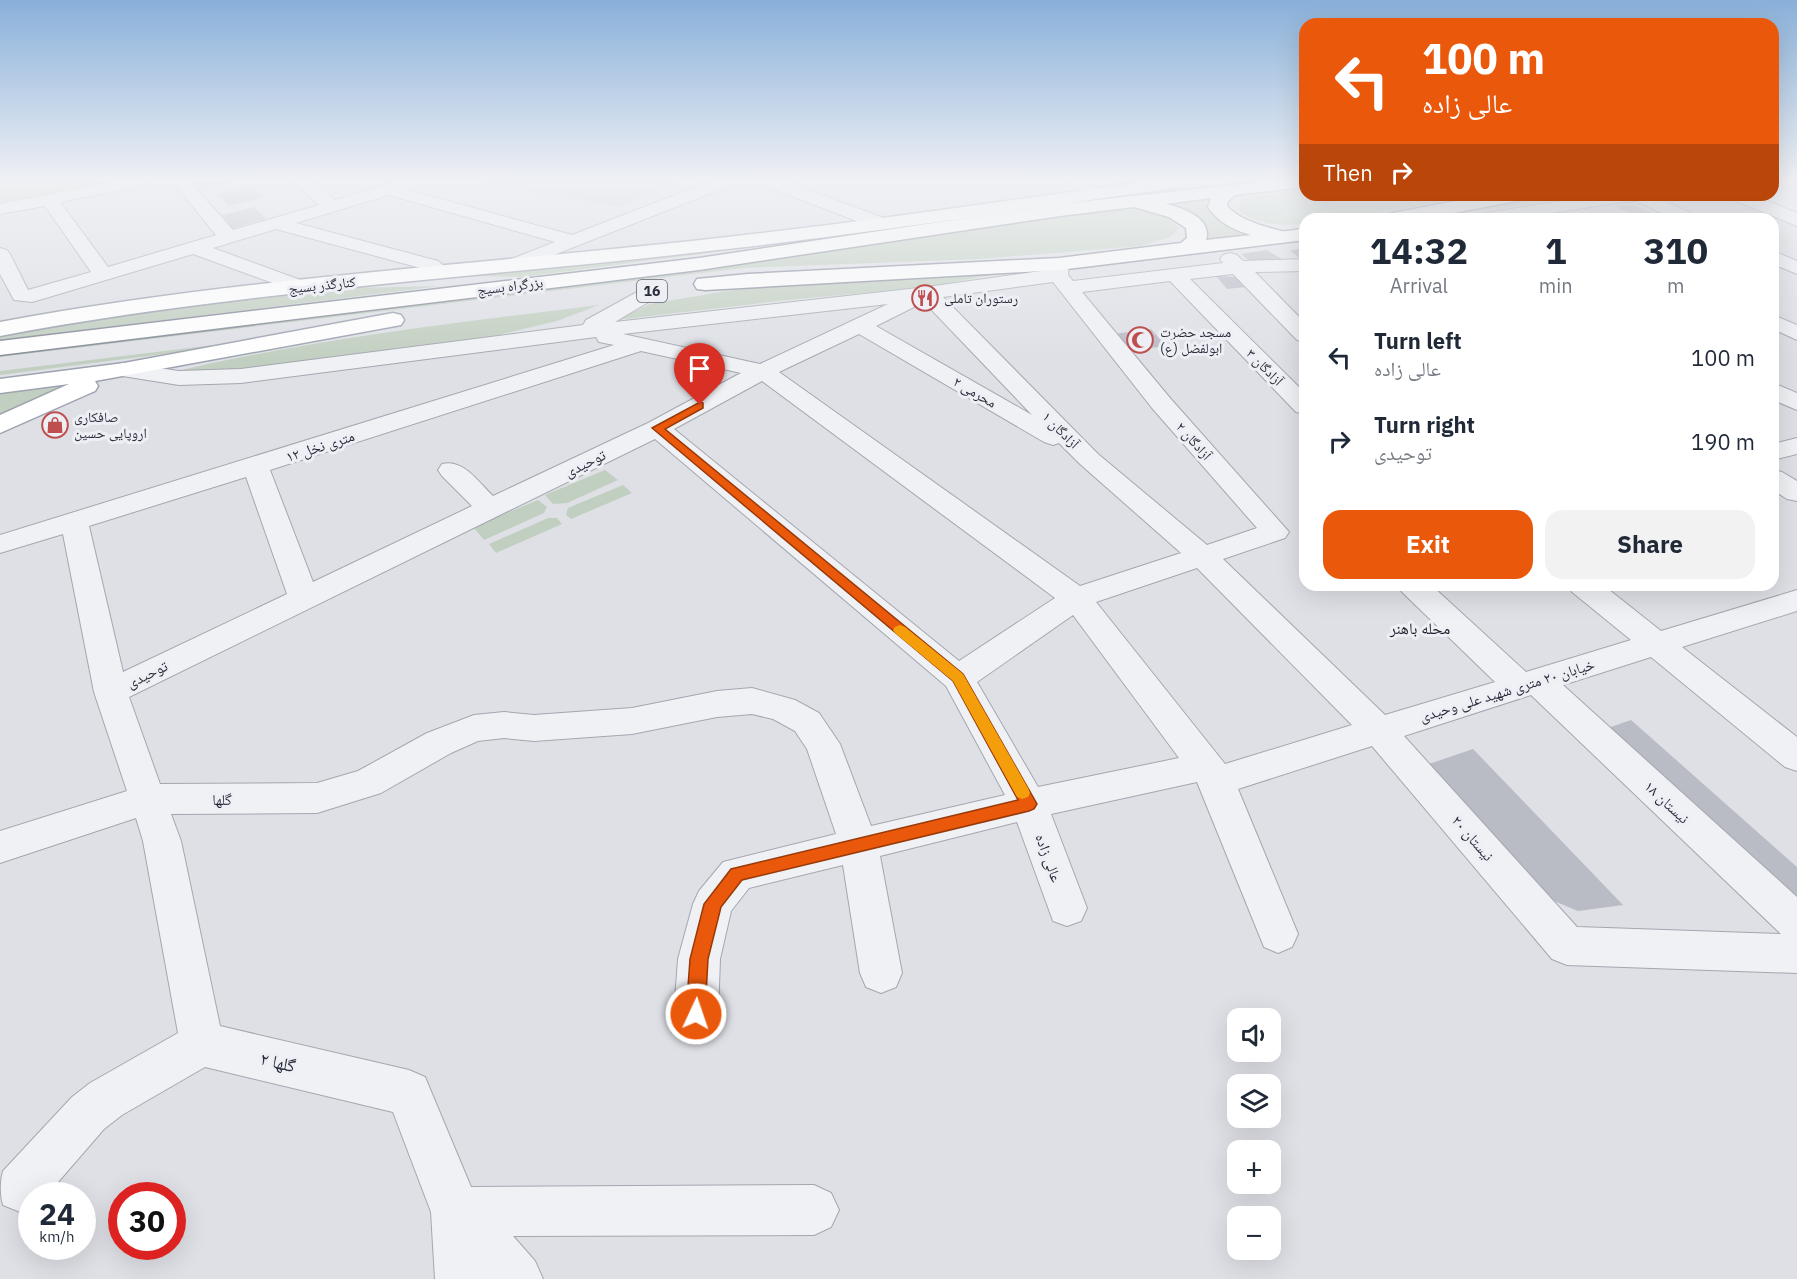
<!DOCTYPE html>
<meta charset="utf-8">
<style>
body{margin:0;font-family:"IBM Plex Sans","Noto Naskh Arabic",sans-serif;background:#f2f2f3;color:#1f2937;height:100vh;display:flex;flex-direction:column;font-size:22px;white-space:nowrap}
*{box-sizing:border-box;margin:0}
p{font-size:20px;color:#747a83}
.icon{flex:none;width:33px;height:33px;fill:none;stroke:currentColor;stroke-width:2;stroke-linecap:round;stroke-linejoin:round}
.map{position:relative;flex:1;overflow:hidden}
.sheet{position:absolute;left:1299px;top:213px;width:480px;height:378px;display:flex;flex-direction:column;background:#fff;border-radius:18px;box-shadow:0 6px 24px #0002}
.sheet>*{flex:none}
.hud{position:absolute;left:1299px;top:18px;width:480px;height:183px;border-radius:18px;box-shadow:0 6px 24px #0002;background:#ea580c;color:#fff;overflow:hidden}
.fabs{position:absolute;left:1227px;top:1008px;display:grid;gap:12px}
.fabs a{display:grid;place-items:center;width:54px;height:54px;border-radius:12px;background:#fff;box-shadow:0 6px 24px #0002;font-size:30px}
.speed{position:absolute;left:18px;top:1182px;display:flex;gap:12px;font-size:30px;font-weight:700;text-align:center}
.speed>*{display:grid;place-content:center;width:78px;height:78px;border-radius:50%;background:#fff;box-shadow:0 6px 24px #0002;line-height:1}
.speed small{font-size:15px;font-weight:400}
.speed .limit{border:9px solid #d22;background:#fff;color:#111}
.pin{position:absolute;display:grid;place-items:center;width:51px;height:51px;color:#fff;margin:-62px -26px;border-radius:50% 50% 50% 0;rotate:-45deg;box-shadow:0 0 6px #0007}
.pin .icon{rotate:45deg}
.me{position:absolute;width:66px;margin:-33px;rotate:3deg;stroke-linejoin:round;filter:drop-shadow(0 0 4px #0008)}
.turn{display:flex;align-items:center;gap:21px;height:126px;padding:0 24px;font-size:27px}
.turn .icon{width:78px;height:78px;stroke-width:2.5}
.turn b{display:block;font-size:42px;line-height:51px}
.then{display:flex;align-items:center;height:57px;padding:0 24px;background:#0003;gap:12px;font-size:22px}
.eta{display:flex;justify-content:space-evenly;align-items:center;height:102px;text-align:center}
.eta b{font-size:36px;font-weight:700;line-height:42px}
.action{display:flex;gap:12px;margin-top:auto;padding:12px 24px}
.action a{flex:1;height:69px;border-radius:18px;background:#ea580c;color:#fff;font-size:24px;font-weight:700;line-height:69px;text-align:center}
.action a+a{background:#f2f2f3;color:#1f2937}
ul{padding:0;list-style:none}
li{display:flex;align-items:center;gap:18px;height:84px;padding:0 24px}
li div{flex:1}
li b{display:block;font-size:22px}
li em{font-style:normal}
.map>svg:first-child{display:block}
</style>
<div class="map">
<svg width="1797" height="1279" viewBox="0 0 1797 1279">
<rect width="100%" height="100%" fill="#dee0e6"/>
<path fill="#cccfd7" d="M476,182H681L619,207Z"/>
<path fill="#c1cfc0" d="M0,182H128L0,207Z
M1305,189V195H1480L1343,219H1305V224C1279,226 1258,225 1237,210L1243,198Z
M1541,195H1602L1457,213Z
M1212,197L1207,205C1213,225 1243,229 1260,235L1203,242L1209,229C1199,211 1175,209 1157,204Z
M1109,209C1132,209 1164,207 1178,228L1175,233L1167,238L1141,246L979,259L744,268L0,357V353Z
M866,228L701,254L521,277L446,275Z
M1024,269L927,287L778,301L616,320L650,304L763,285Z
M441,286L0,340V333L159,306L346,288Z
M599,305L557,321L494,336L246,372L169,373C311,339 455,323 599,305Z
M222,344L226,346L0,375V371Z
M77,382L0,415V390Z
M605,470L618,480L567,503L553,504L545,495Z
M623,485L632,493L571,519L566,515L568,508Z
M538,500L547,507L544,513L484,540L473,527Z
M548,518H557L562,524L496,553L489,544Z"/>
<path fill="#b9bbc5" d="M186,182H233L195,192Z
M252,186L264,197L229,206L218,194Z
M1624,205L1634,206L1650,212L1651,216L1640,218L1615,206Z
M254,207L266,219L230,229L218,216Z
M1305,247V258L1301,259L1290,251Z
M1266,250L1284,260L1281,263L1249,261L1241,254Z
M1216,276L1236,277L1246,287L1227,289Z
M1151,329L1166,346L1128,351L1114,334Z
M1631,720L1797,867V903L1599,731Z
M1473,749L1623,905L1578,911L1554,901L1429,764Z"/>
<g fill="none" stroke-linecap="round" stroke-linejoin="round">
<g stroke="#a4a7af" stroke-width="2">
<path id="minor" d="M113,182H147L144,186L138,187L60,202L108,267L216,235L173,182H190L233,230L319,205L295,182H313L335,200L398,182H423L421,186L408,190L572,235L709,182H732L729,186L513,271L506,269L503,265L506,261L555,242L389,195L296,223L438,261L451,272L448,276H434L424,269L276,229L213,248L306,282L309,286L306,290H292L193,254L39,300L32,302L14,300L0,274V248L7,250L10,254L28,290L91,272L45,206L0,214V204Z
M763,182H787L886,219L888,223L886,227H872L766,186Z
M1072,182H1091L1103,193L1100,197C1088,200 1079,191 1072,182Z
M1601,195H1651L1695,215L1698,219H1674L1634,200L1515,219H1471L1474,215L1480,214Z
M1728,195H1752L1797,213V226L1731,199Z
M1773,251L1797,261V274L1773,264Z
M1230,253L1237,255L1243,261L1305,259V271L1255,272L1305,323V342L1297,340L1233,274L1190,279L1305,393V414L1296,412L1170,281L1082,292L1170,398L1289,532L1285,538L1223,559L1385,715L1495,682L1402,592L1398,585H1431L1526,672L1631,640L1572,592L1568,585H1603L1661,631L1797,590V611L1682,647L1797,737V771L1785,767L1651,657L1563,685L1797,897V973L1567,965L1552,959L1372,746L1238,789L1298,934L1292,947L1278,953L1264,947L1197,782L1051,814L1087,908L1081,921L1067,926L1053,921L1017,822L880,856L902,973L896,987L881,993L866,987L860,973L843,865L749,888L731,911L720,959L718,1014L711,1029L696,1035L681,1029L674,1014L678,959L693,904L699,891L723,862L836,834L807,749L795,731L773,719L752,714L717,717L632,734L534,741L504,738L478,741L451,753L381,793L317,813L171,814L181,841L220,1026L409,1070L425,1077L471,1187L814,1185L831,1193L839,1210L831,1227L814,1235L513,1236L535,1261L543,1279H435L431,1212L393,1112L205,1067L122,1115L104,1129L46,1196H32V1208L20,1212L3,1205C0,1195 0,1181 3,1171L72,1097L90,1083L178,1033L143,841L136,818L0,863V831L127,791L94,692L63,534L0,553V535L614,345L599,342L596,337L241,383L179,385L116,375L112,370L116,365L124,363L179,371L241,369L583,325L586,320L648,286L655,284L662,286L665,290L662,294L615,322L927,287L1048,270L1052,260H1066L1069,264L1068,275L1073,281L1223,263L1220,259L1223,255ZM1053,282L1152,408L1257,528L1207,545L1098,454L943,297ZM924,302L1032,415L876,326ZM888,304L760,364L623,334ZM859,334L1044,442L1053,445L1059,443L1080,464L1181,553L1080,586L779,372ZM641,351L741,373L648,423L493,496C478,482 464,459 442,464L438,470L442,476L472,506L313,582L270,470ZM762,381L1055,598L959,661L674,429ZM655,439L946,686L1005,795L871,826L840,744L819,713L795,700L752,688L717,691L632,708L534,715L504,712L474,715L427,733L358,771L317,783L160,784L129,697ZM246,477L287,594L123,672L89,526ZM1197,568L1352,725L1225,764L1096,602ZM1073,615L1179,758L1038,787L977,682ZM1531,695L1781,934L1577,927L1404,736Z
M1773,315L1797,325V340L1773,329Z
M1773,383L1797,393V410L1773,400Z
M1797,438V454L1773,460V444Z
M1773,470L1782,472L1797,481V501L1787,499L1773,490Z"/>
</g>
<g stroke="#9ea3b0" stroke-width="3">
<path id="major" d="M1144,182H1190L1187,186L1181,187C1033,208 885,231 736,248C491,277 243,290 0,336V322C243,277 491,264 736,236C872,221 1008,200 1144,182Z
M393,313L401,315L404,320L401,325L95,381L98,386L95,391L0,433V415L69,384L0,393V379L124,363Z"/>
</g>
<g stroke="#878c9b" stroke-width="3">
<path id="highway" d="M1261,182H1305V187L1235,195L1228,201L1227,206C1241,221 1263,226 1281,231C1288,232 1299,229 1305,228V240L1059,270L705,290L697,289L694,284L697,279L748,274L1059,258L1181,243L1187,238L1186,228L1169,217L1134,207L1060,216L699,270L0,355V341L699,258L1060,204ZM1211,198L1208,207C1218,222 1233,230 1251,235L1206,240C1213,218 1181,207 1165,204Z
M1487,195H1525L1523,199L1516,201L1422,219H1383L1386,215L1393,213Z
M1612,195H1638V196L1636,200L1629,202L1614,199Z"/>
</g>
<path stroke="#bcbec5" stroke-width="2" stroke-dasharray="3 3" stroke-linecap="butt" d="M1625,216L1639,219"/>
<use href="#minor" fill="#f0f1f5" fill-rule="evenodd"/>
<use href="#major" fill="#fff" fill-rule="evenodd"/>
<use href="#highway" fill="#fff" fill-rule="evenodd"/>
</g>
<linearGradient id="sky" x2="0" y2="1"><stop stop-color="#89b0d9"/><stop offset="0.5" stop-color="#f0f1f4"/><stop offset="1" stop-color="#f0f1f4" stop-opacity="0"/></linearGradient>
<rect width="1797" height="361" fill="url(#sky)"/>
<path fill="#ea580c" stroke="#983908" stroke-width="1.5" d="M700,402L703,403V408L665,429L963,674L1037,804L1034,809L1029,811L742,880L721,907L708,959L705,1014L702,1021L696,1024L689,1021L686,1014L690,959L704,904L731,869L1018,800L953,681L652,428Z"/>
<path fill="#f59e0b" d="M900,625L905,627L963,674L1028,788L1030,793L1028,797L1022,799L1017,797L953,681L895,633L893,630L895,627Z"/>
<defs>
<g id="restaurant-ring" transform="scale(1.35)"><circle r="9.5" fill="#edeff4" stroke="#bf4f4f" stroke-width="1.5"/><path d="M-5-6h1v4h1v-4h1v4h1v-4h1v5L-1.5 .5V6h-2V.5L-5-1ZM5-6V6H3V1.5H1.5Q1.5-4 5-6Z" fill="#bf4f4f"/></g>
<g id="mosque-ring" transform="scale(1.35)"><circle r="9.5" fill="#edeff4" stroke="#bf4f4f" stroke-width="1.5"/><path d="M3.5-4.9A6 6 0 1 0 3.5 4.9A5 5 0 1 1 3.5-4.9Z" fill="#bf4f4f"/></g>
<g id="shop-ring" transform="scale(1.35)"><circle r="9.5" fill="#edeff4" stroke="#bf4f4f" stroke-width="1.5"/><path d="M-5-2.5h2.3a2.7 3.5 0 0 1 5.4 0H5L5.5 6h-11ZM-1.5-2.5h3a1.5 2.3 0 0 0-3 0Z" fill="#bf4f4f"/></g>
</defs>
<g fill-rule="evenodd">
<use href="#restaurant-ring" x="925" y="298"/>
<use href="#mosque-ring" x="1140" y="340"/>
<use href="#shop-ring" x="55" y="425"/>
</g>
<g text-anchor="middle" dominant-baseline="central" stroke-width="6" stroke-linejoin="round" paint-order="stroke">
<g font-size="14" fill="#292d3b" stroke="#edeff4">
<text transform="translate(322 285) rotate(-6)">کنارگذر بسیج</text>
<text transform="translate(510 286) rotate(-7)">بزرگراه بسیج</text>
<text transform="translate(1265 367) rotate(45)">آزادگان ۳</text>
<text transform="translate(975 392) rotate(30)">محرمی ۲</text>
<text transform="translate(1061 430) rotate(45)">آزادگان ۱</text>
<text transform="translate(1194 441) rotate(48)">آزادگان ۲</text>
</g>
<rect fill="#edeff4" stroke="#646772" stroke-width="1.5" x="637" y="280" width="30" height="22" rx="4.5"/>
<g font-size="14" font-weight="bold" fill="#292d3b">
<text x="652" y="291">16</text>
</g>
<g font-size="14" fill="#292d3b" stroke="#edeff4" text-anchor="start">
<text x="944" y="298">رستوران تاملی</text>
<text x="1160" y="332">مسجد حضرت<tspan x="1160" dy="16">ابولفضل (ع)</tspan></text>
<text x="74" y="417">صافکاری<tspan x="74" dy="16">اروپایی حسین</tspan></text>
</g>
<g font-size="15" fill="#292d3b" stroke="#edeff4">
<text transform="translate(320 446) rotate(-18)">۱۲ متری نخل</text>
<text transform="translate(585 463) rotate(-26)">توحیدی</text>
<text transform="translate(147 674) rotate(-26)">توحیدی</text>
<text transform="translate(1507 690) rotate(-17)">خیابان ۲۰ متری شهید علی وحیدی</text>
<text x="222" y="799">گلها</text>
<text transform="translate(1667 802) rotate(43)">نیستان ۱۸</text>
<text transform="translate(1473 838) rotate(49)">نیستان ۲۰</text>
<text transform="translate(1049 858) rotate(70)">عالی زاده</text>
</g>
<g font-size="16" fill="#1b1e2b" stroke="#edeff4">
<text x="1420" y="628">محله باهنر</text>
</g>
<g font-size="18" fill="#292d3b" stroke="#edeff4">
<text transform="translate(278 1062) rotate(13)">گلها ۲</text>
</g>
</g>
</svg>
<div class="fabs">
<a><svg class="icon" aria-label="sound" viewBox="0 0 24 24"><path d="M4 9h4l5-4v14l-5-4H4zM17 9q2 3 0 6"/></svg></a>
<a><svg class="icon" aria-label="layers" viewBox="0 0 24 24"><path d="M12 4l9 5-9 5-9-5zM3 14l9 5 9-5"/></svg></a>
<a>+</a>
<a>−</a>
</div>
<div class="speed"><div>24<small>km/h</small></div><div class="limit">30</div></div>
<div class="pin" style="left:700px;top:405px;background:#d93025"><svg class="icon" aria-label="arrive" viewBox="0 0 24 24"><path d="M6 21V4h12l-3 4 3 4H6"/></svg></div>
<svg class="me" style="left:696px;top:1014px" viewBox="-20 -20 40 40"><circle r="17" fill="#ea580c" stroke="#fff" stroke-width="3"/><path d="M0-11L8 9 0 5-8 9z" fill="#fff"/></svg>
<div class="hud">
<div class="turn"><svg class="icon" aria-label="left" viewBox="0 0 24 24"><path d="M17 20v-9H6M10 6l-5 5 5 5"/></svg><div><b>100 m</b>عالی زاده</div></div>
<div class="then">Then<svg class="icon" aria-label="right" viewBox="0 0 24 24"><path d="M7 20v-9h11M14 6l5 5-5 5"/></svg></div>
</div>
<section class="sheet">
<div class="eta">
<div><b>14:32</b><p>Arrival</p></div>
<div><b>1</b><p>min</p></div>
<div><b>310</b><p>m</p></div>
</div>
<ul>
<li><svg class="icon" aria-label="left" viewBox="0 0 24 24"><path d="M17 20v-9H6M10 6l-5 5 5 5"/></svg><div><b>Turn left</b><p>عالی زاده</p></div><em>100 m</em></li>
<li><svg class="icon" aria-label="right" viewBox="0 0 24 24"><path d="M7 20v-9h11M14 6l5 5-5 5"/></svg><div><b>Turn right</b><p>توحیدی</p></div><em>190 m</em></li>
</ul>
<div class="action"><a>Exit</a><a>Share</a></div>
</section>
</div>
